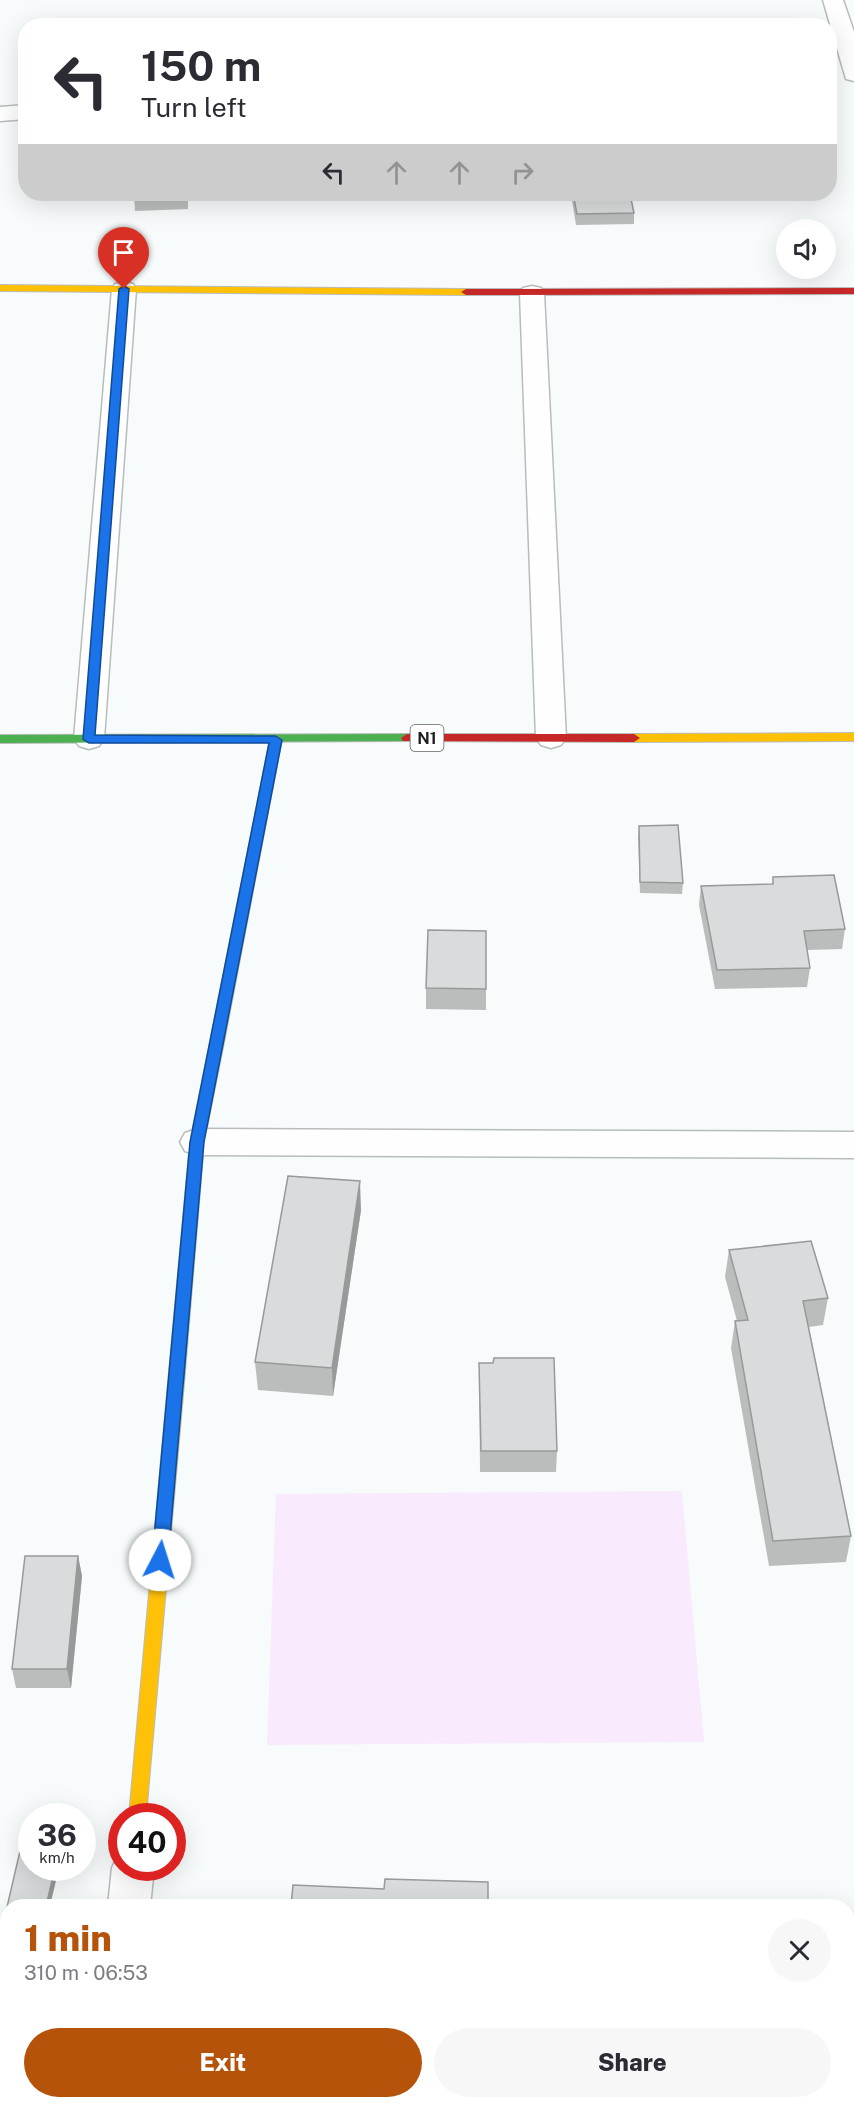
<!DOCTYPE html>
<meta charset="utf-8">
<style>
body{margin:0;font-family:"Public Sans",sans-serif;background:#f7f7f7;color:#2b2b33;height:100vh;display:flex;flex-direction:column;font-size:22px;white-space:nowrap}
*{box-sizing:border-box;margin:0}
p{font-size:20px;color:#7c7c81}
.icon{flex:none;width:33px;height:33px;fill:none;stroke:currentColor;stroke-width:2;stroke-linecap:round;stroke-linejoin:round}
.map{position:relative;flex:1;overflow:hidden}
.details{position:absolute;left:0px;top:1899px;width:855px;height:210px;display:flex;flex-direction:column;background:#fff;border-radius:24px 24px 0 0;box-shadow:0 6px 24px #0002}
.details>*{flex:none}
.hud{position:absolute;left:18px;top:18px;width:819px;height:183px;border-radius:24px;box-shadow:0 6px 24px #0002;background:#fff;color:#2b2b33;overflow:hidden}
.controls{position:absolute;left:776px;top:219px;display:grid;gap:12px}
.controls a{display:grid;place-items:center;width:60px;height:60px;border-radius:50%;background:#fff;box-shadow:0 6px 24px #0002;font-size:30px}
.speed{position:absolute;left:18px;top:1803px;display:flex;gap:12px;font-size:30px;font-weight:700;text-align:center}
.speed>*{display:grid;place-content:center;width:78px;height:78px;border-radius:50%;background:#fff;box-shadow:0 6px 24px #0002;line-height:1}
.speed small{font-size:15px;font-weight:400}
.speed .limit{border:9px solid #d22;background:#fff;color:#111}
.pin{position:absolute;display:grid;place-items:center;width:51px;height:51px;color:#fff;margin:-62px -26px;border-radius:50% 50% 50% 0;rotate:-45deg;box-shadow:0 0 6px #0007}
.pin .icon{rotate:45deg}
.me{position:absolute;width:66px;margin:-33px;rotate:5deg;stroke-linejoin:round;filter:drop-shadow(0 0 4px #0008)}
.turn{display:flex;align-items:center;gap:21px;height:126px;padding:0 24px;font-size:27px}
.turn .icon{width:78px;height:78px;stroke-width:2.5}
.turn b{display:block;font-size:42px;line-height:51px}
.lanes{display:flex;align-items:center;height:57px;padding:0 24px;background:#0003;justify-content:center;gap:30px;direction:ltr}
.lanes .off{opacity:.35}
.round{display:grid;place-items:center;flex:none;width:63px;height:63px;border-radius:32px;background:#f7f7f7}
.headline{display:flex;align-items:center;justify-content:space-between;height:102px;padding:0 24px}
h1{font-size:36px;font-weight:800;line-height:45px;color:#b45309}
.action{display:flex;gap:12px;margin-top:auto;padding:12px 24px}
.action a{flex:1;height:69px;border-radius:36px;background:#b45309;color:#fff;font-size:24px;font-weight:800;line-height:69px;text-align:center}
.action a+a{background:#f7f7f7;color:#2b2b33}
.map>svg:first-child{display:block}
</style>
<div class="map">
<svg width="854" height="2109" viewBox="0 0 854 2109">
<rect width="100%" height="100%" fill="#f7fbfb"/>
<path fill="#f9eafd" d="M682,1491L704,1742L267,1745L276,1494Z"/>
<g fill="none" stroke-linecap="round" stroke-linejoin="round">
<g stroke="#b9bcbc" stroke-width="3">
<path id="street" d="M823,0H843L854,32V81L846,79Z
M26,105V119L0,121V107Z
M124,282L133,284L136,289L104,739L99,746L89,749L79,746L74,739L112,289L115,284Z
M532,286L541,288L544,293L566,738L561,745L551,748L541,745L536,738L520,293L523,288Z
M197,1129L854,1132V1158L197,1155L185,1151L180,1142L185,1133Z
M122,1853V1868H154L150,1906H108L112,1868L118,1854Z
M89,2102H135L134,2109H88Z"/>
</g>
<g stroke="#b9bcbc" stroke-width="2">
<path id="fast" d="M407,734L413,738L411,741L0,743V735Z
M218,1032L225,1037L204,1142L184,1383L181,1387L176,1389L171,1387L168,1383L190,1142L211,1037Z"/>
</g>
<g stroke="#b9bcbc" stroke-width="2">
<path id="slow" d="M0,285L466,289L471,292L466,295L0,291Z
M854,733V741L634,742L628,738L634,734Z
M276,735L282,739L225,1037L218,1042L211,1037L270,739Z
M176,1377L181,1379L184,1383L146,1816H129L168,1383L171,1379Z"/>
</g>
<g stroke="#b9bcbc" stroke-width="2">
<path id="jam" d="M854,288V294L466,295L461,292L466,289Z
M407,734H634L640,738L634,742L403,741L401,738Z"/>
</g>
<use href="#street" fill="#fefefe" fill-rule="evenodd"/>
<use href="#fast" fill="#4caf50" fill-rule="evenodd"/>
<use href="#slow" fill="#ffc107" fill-rule="evenodd"/>
<use href="#jam" fill="#c62828" fill-rule="evenodd"/>
</g>
<path fill="#bbbdbd" d="M134,194H188V209L135,211Z
M571,194H630L634,213V224L576,225Z
M639,826L683,883L682,894L640,893L638,837Z
M773,877L845,929L842,949L807,950L810,968L807,987L715,989L699,905L701,886L772,884Z
M426,988L486,989V1010L426,1009Z
M361,1210L333,1396L258,1390L255,1362Z
M729,1250L828,1298L823,1325L809,1327L851,1536L846,1562L769,1566L731,1348L735,1321H737L725,1277Z
M479,1363L557,1451L556,1472H480Z
M78,1556L82,1576L71,1688H16L12,1669Z"/>
<path fill="#989a9a" d="M360,1181L361,1210L333,1396L332,1368Z
M78,1556L82,1576L71,1688L67,1669Z
M55,1868H59L50,1906H46Z"/>
<path fill="#d9dcdc" stroke="#989a9a" stroke-width="1.5" d="M573,194H630L634,213L577,214Z
M678,825L683,883L640,882L639,826Z
M834,875L845,929L804,931L810,968L717,970L701,886L773,884V877Z
M428,930L486,931V989L426,988Z
M288,1176L360,1181L332,1368L255,1362Z
M811,1241L828,1298L803,1301L851,1536L773,1541L735,1321L748,1320L729,1250Z
M494,1358H554L557,1451H481L479,1363H493Z
M25,1556H78L67,1669H12Z
M23,1838L32,1839V1868H55L46,1906H8L7,1907Z
M385,1879L488,1882V1906H291L293,1885L384,1889Z"/>
<path fill="#1a73e8" stroke="#114b97" stroke-width="1.5" d="M124,286L129,289L95,735L276,736L282,740L204,1142L168,1560L166,1565L160,1567L155,1565L152,1560L190,1142L269,743H89L83,739L119,289Z"/>
<g text-anchor="middle" dominant-baseline="central" stroke-width="5" stroke-linejoin="round" paint-order="stroke">
<rect fill="#fff" stroke="#616262" stroke-width="1.5" x="410.5" y="725" width="33" height="26" rx="4.5"/>
<g font-size="16" font-weight="bold" fill="#1d1f1f">
<text x="427" y="738">N1</text>
</g>
</g>
</svg>
<div class="controls">
<a><svg class="icon" aria-label="sound" viewBox="0 0 24 24"><path d="M4 9h4l5-4v14l-5-4H4zM17 9q2 3 0 6"/></svg></a>
</div>
<div class="speed"><div>36<small>km/h</small></div><div class="limit">40</div></div>
<div class="pin" style="left:124px;top:289px;background:#d93025"><svg class="icon" aria-label="arrive" viewBox="0 0 24 24"><path d="M6 21V4h12l-3 4 3 4H6"/></svg></div>
<svg class="me" style="left:160px;top:1560px" viewBox="-20 -20 40 40"><circle r="19" fill="#fff"/><path d="M0-13L10 11 0 6-10 11z" fill="#1a73e8"/></svg>
<div class="hud">
<div class="turn"><svg class="icon" aria-label="left" viewBox="0 0 24 24"><path d="M17 20v-9H6M10 6l-5 5 5 5"/></svg><div><b>150 m</b>Turn left</div></div>
<div class="lanes"><svg class="icon" aria-label="left" viewBox="0 0 24 24"><path d="M17 20v-9H6M10 6l-5 5 5 5"/></svg><svg class="icon off" aria-label="ahead" viewBox="0 0 24 24"><path d="M12 20V5M6 11l6-6 6 6"/></svg><svg class="icon off" aria-label="ahead" viewBox="0 0 24 24"><path d="M12 20V5M6 11l6-6 6 6"/></svg><svg class="icon off" aria-label="right" viewBox="0 0 24 24"><path d="M7 20v-9h11M14 6l5 5-5 5"/></svg></div>
</div>
<section class="details">
<div class="headline"><div><h1>1 min</h1><p>310 m · 06:53</p></div><a class="round"><svg class="icon" aria-label="close" viewBox="0 0 24 24"><path d="M6 6l12 12M18 6L6 18"/></svg></a></div>
<div class="action"><a>Exit</a><a>Share</a></div>
</section>
</div>
